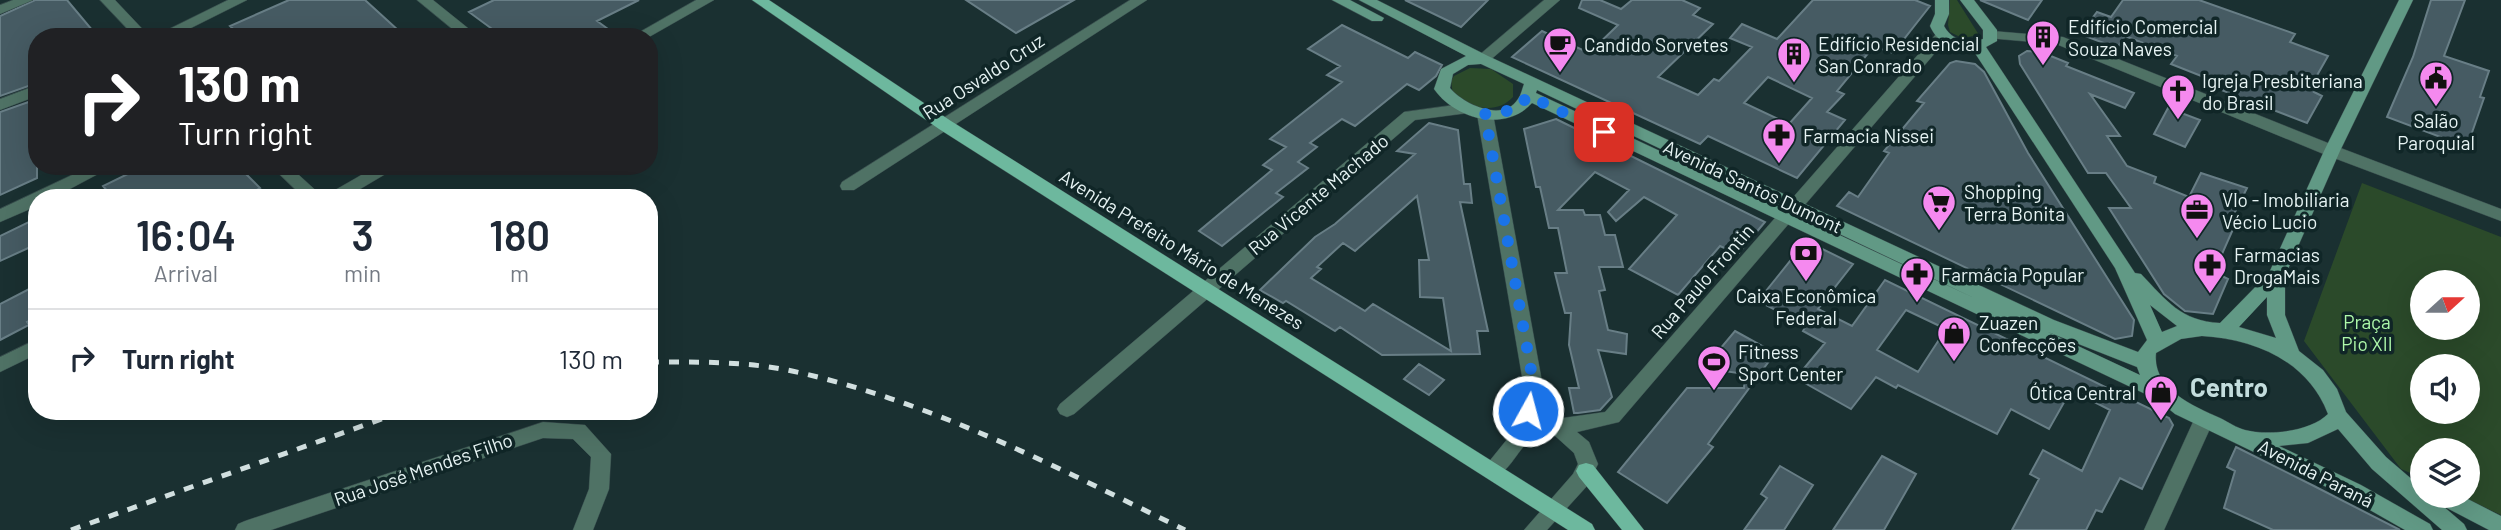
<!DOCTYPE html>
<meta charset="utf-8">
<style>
body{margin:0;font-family:Barlow,sans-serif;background:#f2f2f3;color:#1f2937;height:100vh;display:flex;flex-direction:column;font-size:26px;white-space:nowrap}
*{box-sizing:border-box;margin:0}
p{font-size:23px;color:#747a83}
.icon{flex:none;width:38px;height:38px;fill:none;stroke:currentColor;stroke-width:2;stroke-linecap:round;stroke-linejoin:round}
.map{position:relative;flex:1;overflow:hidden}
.side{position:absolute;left:28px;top:189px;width:630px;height:231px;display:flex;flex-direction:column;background:#fff;border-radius:28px;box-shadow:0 7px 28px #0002}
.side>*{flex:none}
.top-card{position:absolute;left:28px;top:28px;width:630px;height:147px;border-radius:28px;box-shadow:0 7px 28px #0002;background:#202124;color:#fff;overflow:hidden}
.needle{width:46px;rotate:69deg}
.controls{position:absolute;left:2410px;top:270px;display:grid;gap:14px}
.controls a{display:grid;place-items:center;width:70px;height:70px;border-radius:50%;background:#fff;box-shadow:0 7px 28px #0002;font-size:35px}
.pin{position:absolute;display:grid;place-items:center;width:60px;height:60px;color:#fff;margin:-30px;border-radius:14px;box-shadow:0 4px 10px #0006}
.me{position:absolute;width:77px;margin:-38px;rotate:7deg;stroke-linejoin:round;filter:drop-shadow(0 0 5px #0008)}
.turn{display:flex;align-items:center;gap:24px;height:147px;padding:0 35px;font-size:32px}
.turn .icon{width:91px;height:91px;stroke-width:2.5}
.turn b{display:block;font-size:49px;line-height:60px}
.eta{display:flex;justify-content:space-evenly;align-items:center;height:119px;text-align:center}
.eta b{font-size:42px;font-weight:600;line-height:49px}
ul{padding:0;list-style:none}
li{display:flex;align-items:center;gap:21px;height:98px;padding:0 35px;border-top:2px solid #e0e1e3}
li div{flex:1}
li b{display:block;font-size:26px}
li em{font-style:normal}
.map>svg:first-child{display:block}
</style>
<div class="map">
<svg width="2501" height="530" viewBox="0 0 2501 530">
<rect width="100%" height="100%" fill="#1a3031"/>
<path fill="#2b4a2a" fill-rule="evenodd" d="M1950,0H1957L1979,35L1962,38L1950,32L1948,25Z
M1470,68L1491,69L1513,84V97C1495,116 1471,107 1453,95L1451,81L1454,76Z
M2362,183L2501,237V515L2458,495H2468V450H2422V478L2401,469L2304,341ZM2422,282H2468V327H2422ZM2422,366H2468V411H2422Z"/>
<path fill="#465b63" stroke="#687e86" stroke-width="2" fill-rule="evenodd" d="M35,0H67L98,37H37V83L0,96V16Z
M289,0H365L399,31L386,37H242L230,26Z
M494,0H639L597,21L619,37H503L469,12Z
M966,0H1074L1016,33Z
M1405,0H1488L1461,27Z
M1582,0H1600L1621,9L1632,0H1682L1700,8L1693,15L1713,24L1658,77L1698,95L1714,79L1719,81L1752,47L1730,38L1742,24L1777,39L1813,0H1915L1930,6L1893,53L1874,46L1837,91L1844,94L1827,112L1845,120L1797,178L1708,136L1700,144L1512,57L1542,31L1589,53L1618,25L1579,8ZM1768,77L1812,98L1789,124L1744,103Z
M1980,0H2042L2028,20Z
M2123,0H2199L2295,34L2290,42L2328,56L2311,86L2316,89L2314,92L2322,96L2307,123L2211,86L2214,81L2171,64L2177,56L2125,36L2117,48L2080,34L2097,12L2111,17Z
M2431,0H2465L2444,56L2489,71L2480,97L2484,98L2467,147L2387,117L2413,57Z
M1342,25L1408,58L1415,52L1442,65L1436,76L1419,90L1407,84L1355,126L1342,119L1310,143L1317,147L1298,162L1308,168L1276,193L1283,197L1222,246L1199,231L1272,170L1263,165L1286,147L1270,139L1342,82L1327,75L1340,66L1308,49Z
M2027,51L2041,52L2068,63L2066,66L2134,93L2125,108L2090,94L2120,136H2107L2127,166L2156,177L2154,183L2189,197L2201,173L2247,188L2233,216L2238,218L2214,272L2228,279L2213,314L2185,311L2164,294L2109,208H2131L2106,173H2088L2020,64L2019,56Z
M1956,61L1975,64L1984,72L2028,153L2134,320L2132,336L2115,339L1837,206L1849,192L1858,197L1889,153L1884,151L1924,103L1917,101L1950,63Z
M37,99V178L0,195V112Z
M2168,108L2200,120L2185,147L2154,134Z
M1556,119L1765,222L1738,254L1720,246L1678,295L1629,269L1677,215L1644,197L1616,221L1608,212L1629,190L1595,172L1558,210H1583L1585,215H1600L1605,235H1615L1623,267H1599L1605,290L1599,291L1608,330L1627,334L1626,354L1598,350L1612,397L1600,410L1578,413H1574L1569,388H1579L1569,345L1571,313H1565L1555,273H1567L1558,228H1549L1540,187H1536L1524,129Z
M1429,123L1458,130L1464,184H1470L1472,203L1460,202L1488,331H1477L1480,354L1382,355L1340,327L1335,331L1286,301L1283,303L1260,290L1315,237L1335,224L1415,154L1397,151ZM1417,196L1429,260H1419L1420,297L1443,298L1451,351L1373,304L1365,311L1311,278L1321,269L1317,267L1343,243L1355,251Z
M144,166H238L260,188L242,198H113L103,186Z
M37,218V244L0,261V236Z
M1806,241L1853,264L1818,309L1852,326L1885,280L2169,418L2173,425L2142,489L2120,478L2102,512L2096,510L2086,530H2012L2039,479L2030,474L2043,450L2082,471L2110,410L2071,390L2049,429L2011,409L1997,434L1898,385L1896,388L1876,377L1851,409L1796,378L1825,343L1803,331L1806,326L1758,301ZM1906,310L1946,329L1918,372L1877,350Z
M37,285V317L27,322L29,325L0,340V304Z
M1735,331L1775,353L1708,444L1713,447L1667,503L1618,472L1687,388H1744L1745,374L1704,368Z
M1419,364L1444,380L1429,395L1404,379Z
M2236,447L2312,485L2400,530H2273L2224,508L2235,471L2227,467Z
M1882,456L1916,474L1884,530H1833Z
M1780,466L1813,485L1784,530H1744L1767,498L1761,494Z"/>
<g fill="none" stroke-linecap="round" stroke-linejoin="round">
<g stroke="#374b4c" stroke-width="1">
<path id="street" d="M13,0H33L0,14V5Z
M100,0H115L150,37H135Z
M228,0H247L173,37H153Z
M417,0H433L479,37H462Z
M696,0H714L649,37H631Z
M1130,0H1147L854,190H842L840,186L842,182Z
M1544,0H1560L1488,62H1478L1476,59L1478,56Z
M1992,31L2063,37L2338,147L2501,209V221L2326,155L2056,44L1987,38L1985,35Z
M1942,32L1947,33V39L1619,422L1577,432L1589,442L1598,464L1587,486L1547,530H1524L1573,474L1578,464L1574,453L1553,434C1545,435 1537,436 1531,440C1516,449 1507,482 1486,475L1483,469L1513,432L1524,388L1477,114L1479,110L1485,109L1493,114L1543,387L1563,418L1605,412L1937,33ZM1538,410L1544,420L1535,422Z
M37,85V96L0,110V99Z
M1462,104L1470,109L1468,113L1415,120L1074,414L1067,417L1060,414L1057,409L1060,404L1404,112Z
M91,166H113L53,198H37V206L0,222V209Z
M271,166H289L323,197L377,166H399L345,198H304Z
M37,339V354L0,372V357Z
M2203,414L2210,417L2213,422L2164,530H2144L2193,422L2196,417Z
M543,422L585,425L611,454L609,489L593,530H573L589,489L591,457L573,439L543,438L271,530H235L238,524L245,521Z"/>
</g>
<g stroke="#374b4c" stroke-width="1">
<path id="secondary" d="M1332,0H1350L1384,18L1382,21H1372Z
M1359,0H1377L1488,56L2054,320L2138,352L2147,340L2115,268L1973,50C1954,50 1938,44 1930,26L1935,14V0H1949V14L1944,26C1952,41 1968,43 1983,39V30L1960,0H1974L1997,30V41L1986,47L2135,273L2141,274C2167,301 2181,321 2220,323L2269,273L2324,151L2399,0H2413L2340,151L2285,276V315L2299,351L2323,370L2337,389L2346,412L2386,457L2422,488V495H2460L2501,516V530H2489L2443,506L2464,524L2467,530H2442L2372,469L2338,429L2308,443L2279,446L2361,485L2430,524L2433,530H2405L2347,497L2175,414L2158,400L1532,103C1505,133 1455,119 1434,89L1441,69L1466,56ZM1481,64L1524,84C1522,89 1521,95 1518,99C1503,123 1463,104 1450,88L1453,74L1468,65ZM1537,90L1974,298L1536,93ZM2267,297V315L2276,338L2239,327ZM2150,305L2177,326L2162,332ZM2048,332L2137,367L2140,375ZM2202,336C2255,339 2308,361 2328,414C2310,432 2268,436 2245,430C2237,428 2228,422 2220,418C2193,406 2152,389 2156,353L2181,339Z"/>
</g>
<g stroke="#374b4c" stroke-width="1">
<path id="primary" d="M752,0H769L951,121L1592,524L1595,530H1568L939,129Z
M1586,463L1593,465L1644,530H1622L1579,477L1576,471L1579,465Z"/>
</g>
<use href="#street" fill="#4f7265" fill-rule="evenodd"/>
<use href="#secondary" fill="#619985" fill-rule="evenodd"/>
<use href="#primary" fill="#6db89e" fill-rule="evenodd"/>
<path stroke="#d1dfdf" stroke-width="5" stroke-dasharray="10 10" stroke-linecap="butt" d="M649,362C697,362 745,361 792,371C931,401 1058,468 1185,530
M71,530L404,411"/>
</g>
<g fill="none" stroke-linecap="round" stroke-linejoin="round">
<path stroke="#1a73e8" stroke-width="12" stroke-dasharray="0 21.6" d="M1528,411L1534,387L1485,114L1513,110L1529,96L1604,132"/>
</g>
<defs>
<g id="building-pin" transform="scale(1.75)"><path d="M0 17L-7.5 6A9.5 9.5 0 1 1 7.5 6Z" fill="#f589ef" stroke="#102627"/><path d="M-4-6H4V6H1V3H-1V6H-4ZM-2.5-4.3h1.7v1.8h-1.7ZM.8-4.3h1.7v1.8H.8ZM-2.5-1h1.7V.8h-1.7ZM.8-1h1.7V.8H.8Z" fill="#111"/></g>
<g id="cafe-pin" transform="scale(1.75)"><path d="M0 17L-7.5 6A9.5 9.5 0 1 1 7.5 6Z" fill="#f589ef" stroke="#102627"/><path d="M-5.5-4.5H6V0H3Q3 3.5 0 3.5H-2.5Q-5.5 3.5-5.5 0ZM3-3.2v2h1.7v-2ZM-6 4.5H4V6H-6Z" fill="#111"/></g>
<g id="civic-pin" transform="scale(1.75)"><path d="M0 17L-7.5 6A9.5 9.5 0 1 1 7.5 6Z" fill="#f589ef" stroke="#102627"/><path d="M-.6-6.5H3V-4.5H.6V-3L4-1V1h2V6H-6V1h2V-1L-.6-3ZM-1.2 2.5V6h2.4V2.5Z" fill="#111"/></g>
<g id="church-pin" transform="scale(1.75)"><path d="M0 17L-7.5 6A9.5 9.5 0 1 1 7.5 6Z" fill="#f589ef" stroke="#102627"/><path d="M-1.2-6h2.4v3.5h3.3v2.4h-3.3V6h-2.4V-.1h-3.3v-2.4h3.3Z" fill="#111"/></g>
<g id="pharmacy-pin" transform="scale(1.75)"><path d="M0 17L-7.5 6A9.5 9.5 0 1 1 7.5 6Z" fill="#f589ef" stroke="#102627"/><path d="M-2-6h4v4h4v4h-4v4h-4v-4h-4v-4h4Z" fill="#111"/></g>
<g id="supermarket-pin" transform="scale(1.75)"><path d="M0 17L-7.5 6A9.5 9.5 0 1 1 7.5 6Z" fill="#f589ef" stroke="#102627"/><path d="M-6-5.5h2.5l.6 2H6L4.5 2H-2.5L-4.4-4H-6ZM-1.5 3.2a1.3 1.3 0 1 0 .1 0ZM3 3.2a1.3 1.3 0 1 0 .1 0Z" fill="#111"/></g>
<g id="office-pin" transform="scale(1.75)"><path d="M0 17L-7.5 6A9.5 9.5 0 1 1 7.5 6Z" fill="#f589ef" stroke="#102627"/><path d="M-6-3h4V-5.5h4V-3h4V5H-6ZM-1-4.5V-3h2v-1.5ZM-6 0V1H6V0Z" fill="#111"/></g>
<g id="bank-pin" transform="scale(1.75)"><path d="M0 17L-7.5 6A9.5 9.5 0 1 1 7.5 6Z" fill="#f589ef" stroke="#102627"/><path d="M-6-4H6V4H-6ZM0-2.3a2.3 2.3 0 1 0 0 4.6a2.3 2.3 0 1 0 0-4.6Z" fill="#111"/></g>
<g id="shop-pin" transform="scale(1.75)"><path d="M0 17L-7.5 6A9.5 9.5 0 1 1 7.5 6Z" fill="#f589ef" stroke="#102627"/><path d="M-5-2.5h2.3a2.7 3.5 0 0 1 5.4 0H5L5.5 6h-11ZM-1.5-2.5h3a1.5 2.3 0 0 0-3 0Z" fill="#111"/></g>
<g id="stadium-pin" transform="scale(1.75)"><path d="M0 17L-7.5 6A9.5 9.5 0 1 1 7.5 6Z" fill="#f589ef" stroke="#102627"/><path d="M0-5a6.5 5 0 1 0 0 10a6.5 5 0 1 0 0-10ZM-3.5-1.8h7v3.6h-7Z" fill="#111"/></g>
</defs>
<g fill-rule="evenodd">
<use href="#building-pin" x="2043" y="37"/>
<use href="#cafe-pin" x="1560" y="44"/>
<use href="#building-pin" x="1794" y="54"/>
<use href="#civic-pin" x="2436" y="78"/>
<use href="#church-pin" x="2178" y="91"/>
<use href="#pharmacy-pin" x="1779" y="135"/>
<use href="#supermarket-pin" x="1939" y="202"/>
<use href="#office-pin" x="2197" y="210"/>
<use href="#bank-pin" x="1806" y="253"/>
<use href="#pharmacy-pin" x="2210" y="265"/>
<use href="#pharmacy-pin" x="1917" y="274"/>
<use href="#shop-pin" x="1954" y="333"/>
<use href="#stadium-pin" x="1714" y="362"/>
<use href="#shop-pin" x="2161" y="392"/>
</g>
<g text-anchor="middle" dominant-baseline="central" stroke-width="7" stroke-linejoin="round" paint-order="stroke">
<g font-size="19" fill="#e7f4f4" stroke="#102627" text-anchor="start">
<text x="2068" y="26">Edifício Comercial<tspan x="2068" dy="22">Souza Naves</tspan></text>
<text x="1818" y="43">Edifício Residencial<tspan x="1818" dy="22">San Conrado</tspan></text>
<text x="1584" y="44">Candido Sorvetes</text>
<text x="2202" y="80">Igreja Presbiteriana<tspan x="2202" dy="22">do Brasil</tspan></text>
<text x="2436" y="120" text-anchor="middle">Salão<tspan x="2436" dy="22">Paroquial</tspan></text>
<text x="1803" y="135">Farmacia Nissei</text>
<text x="1964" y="191">Shopping<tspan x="1964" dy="22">Terra Bonita</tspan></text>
<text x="2222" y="199">Vlo - Imobiliaria<tspan x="2222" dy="22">Vécio Lucio</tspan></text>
<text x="2234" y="254">Farmacias<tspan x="2234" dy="22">DrogaMais</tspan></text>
<text x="1941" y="274">Farmácia Popular</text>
<text x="1806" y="295" text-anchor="middle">Caixa Econômica<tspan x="1806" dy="22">Federal</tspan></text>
<text x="1979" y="322">Zuazen<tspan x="1979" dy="22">Confecções</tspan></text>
<text x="1738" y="351">Fitness<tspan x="1738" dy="22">Sport Center</tspan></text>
<text x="2136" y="392" text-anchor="end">Ótica Central</text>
</g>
<g font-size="19" fill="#e7f4f4" stroke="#102627">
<text transform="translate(983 76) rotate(-33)">Rua Osvaldo Cruz</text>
<text transform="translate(1753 186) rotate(25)">Avenida Santos Dumont</text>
<text transform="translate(1318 194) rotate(-40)">Rua Vicente Machado</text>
<text transform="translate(1182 249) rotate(32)">Avenida Prefeito Mário de Menezes</text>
<text transform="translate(1702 281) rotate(-49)">Rua Paulo Frontin</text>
<text transform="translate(423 469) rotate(-19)">Rua José Mendes Filho</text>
<text transform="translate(2316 473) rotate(27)">Avenida Paraná</text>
</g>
<g font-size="19" fill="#aef9aa" stroke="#102627">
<text x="2367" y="321">Praça<tspan x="2367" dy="22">Pio XII</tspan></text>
</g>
<g font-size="26" font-weight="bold" fill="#c3dddd" stroke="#102627">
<text x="2229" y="386">Centro</text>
</g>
</g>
</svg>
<div class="controls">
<a><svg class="needle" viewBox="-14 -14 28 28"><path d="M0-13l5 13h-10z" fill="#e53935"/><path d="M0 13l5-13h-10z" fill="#747a83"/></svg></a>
<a><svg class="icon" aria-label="sound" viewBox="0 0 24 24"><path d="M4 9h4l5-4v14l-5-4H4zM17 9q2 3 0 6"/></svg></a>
<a><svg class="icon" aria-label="layers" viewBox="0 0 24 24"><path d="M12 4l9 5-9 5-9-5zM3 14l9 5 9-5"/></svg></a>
</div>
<div class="pin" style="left:1604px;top:132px;background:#d93025"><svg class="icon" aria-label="arrive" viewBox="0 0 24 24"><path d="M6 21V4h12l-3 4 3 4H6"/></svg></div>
<svg class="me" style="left:1528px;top:411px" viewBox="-20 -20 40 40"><circle r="17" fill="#1a73e8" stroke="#fff" stroke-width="3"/><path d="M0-11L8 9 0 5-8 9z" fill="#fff"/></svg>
<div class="top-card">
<div class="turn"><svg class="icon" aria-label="right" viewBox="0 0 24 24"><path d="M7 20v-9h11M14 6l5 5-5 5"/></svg><div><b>130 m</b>Turn right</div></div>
</div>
<section class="side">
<div class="eta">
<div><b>16:04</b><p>Arrival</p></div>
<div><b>3</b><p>min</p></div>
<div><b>180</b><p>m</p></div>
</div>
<ul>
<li><svg class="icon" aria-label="right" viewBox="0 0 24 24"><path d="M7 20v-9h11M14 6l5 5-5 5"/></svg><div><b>Turn right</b></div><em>130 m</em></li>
</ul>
</section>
</div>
